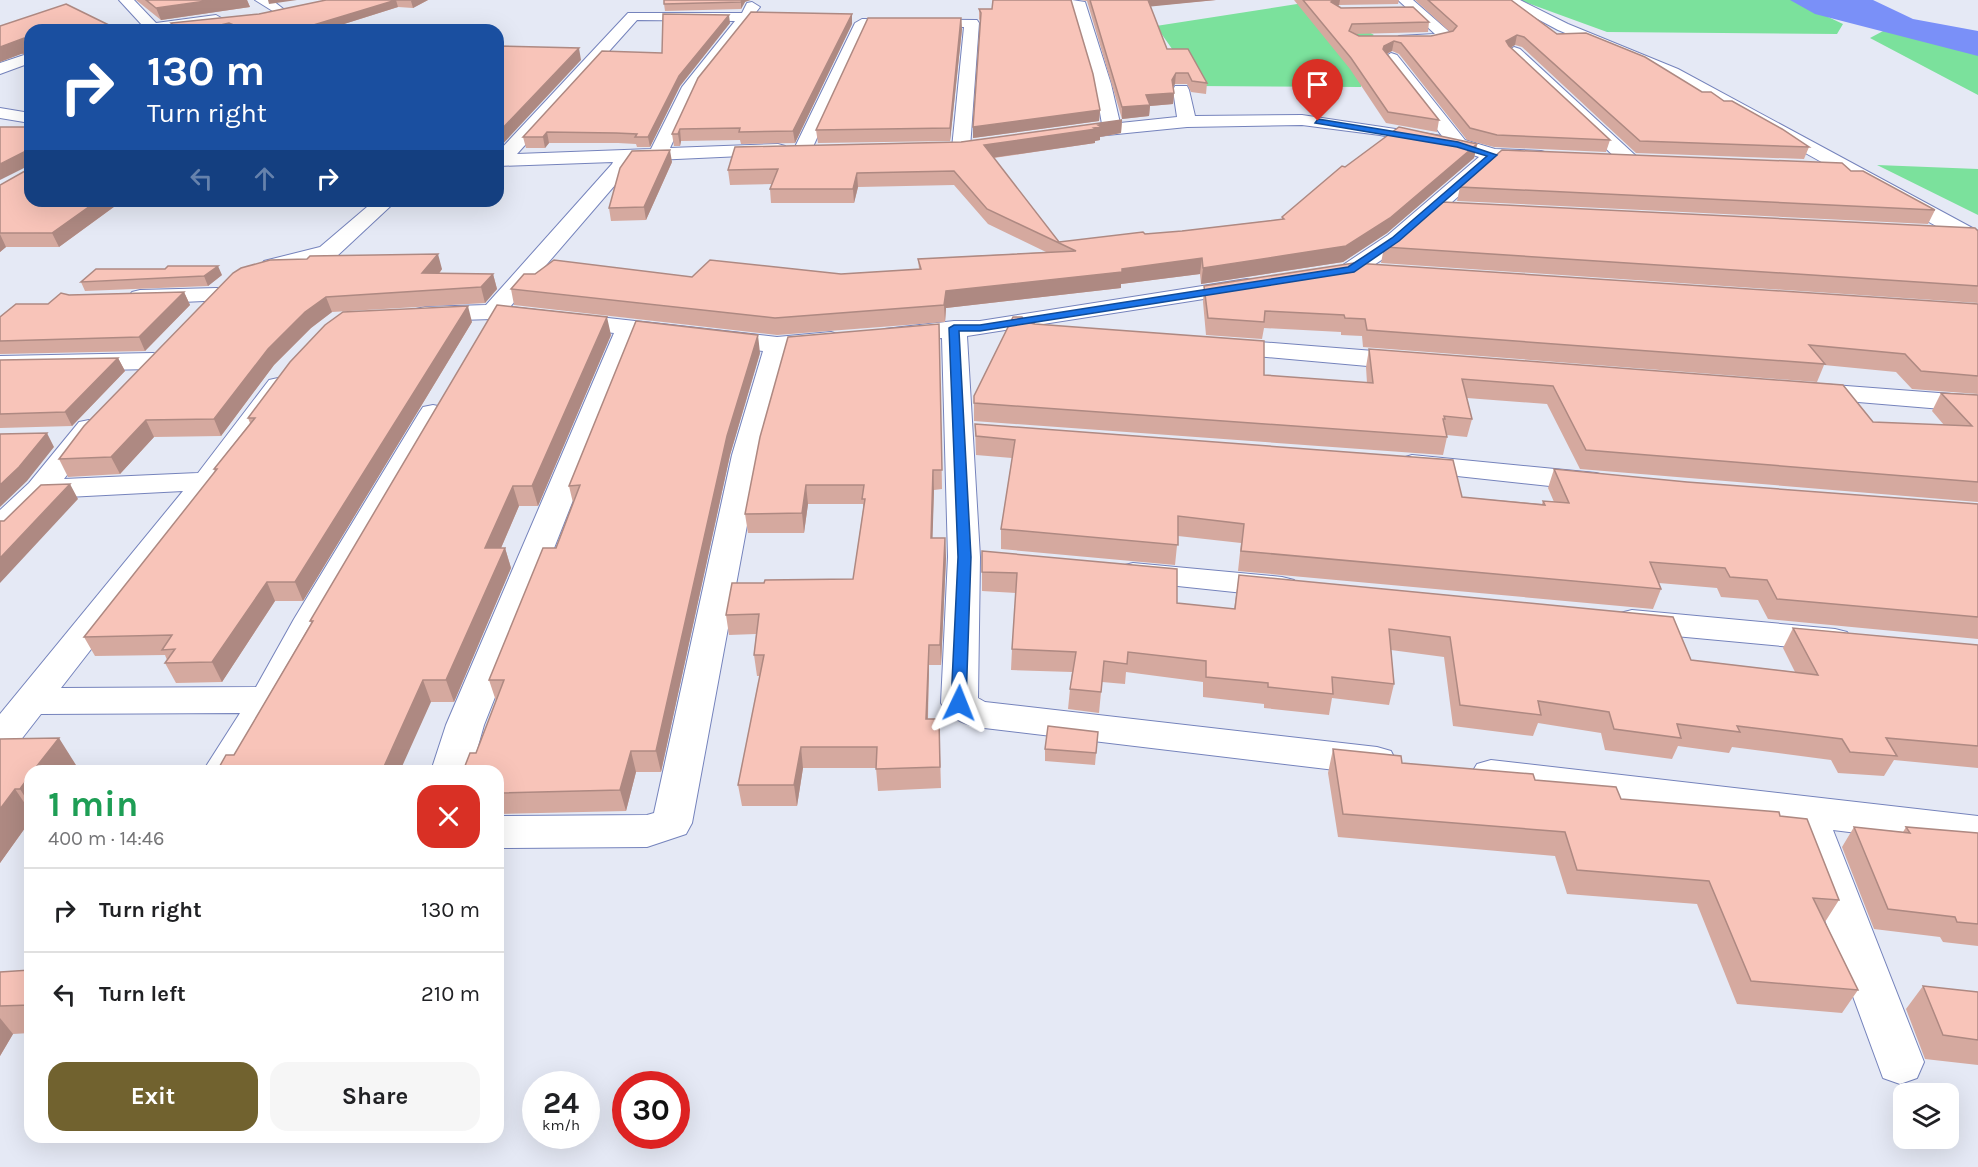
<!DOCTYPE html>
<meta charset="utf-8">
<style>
body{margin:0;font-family:Karla,sans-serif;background:#f6f6f6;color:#202124;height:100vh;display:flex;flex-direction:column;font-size:22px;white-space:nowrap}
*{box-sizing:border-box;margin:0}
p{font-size:20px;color:#757577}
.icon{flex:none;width:33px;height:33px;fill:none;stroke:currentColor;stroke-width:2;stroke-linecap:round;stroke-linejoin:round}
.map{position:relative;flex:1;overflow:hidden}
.panel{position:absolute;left:24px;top:765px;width:480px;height:378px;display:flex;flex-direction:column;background:#fff;border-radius:18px;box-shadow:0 6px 24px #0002}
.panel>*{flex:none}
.guide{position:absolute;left:24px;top:24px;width:480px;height:183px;border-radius:18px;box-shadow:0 6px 24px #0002;background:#1a4fa0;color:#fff;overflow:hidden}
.fabs{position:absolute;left:1893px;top:1083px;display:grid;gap:12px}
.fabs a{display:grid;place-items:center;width:66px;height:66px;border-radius:12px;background:#fff;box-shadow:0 6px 24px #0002;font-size:30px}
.speed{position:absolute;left:522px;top:1071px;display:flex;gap:12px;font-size:30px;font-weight:700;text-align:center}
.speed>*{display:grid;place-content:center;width:78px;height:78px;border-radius:50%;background:#fff;box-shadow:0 6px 24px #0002;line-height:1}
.speed small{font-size:15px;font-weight:400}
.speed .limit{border:9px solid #d22;background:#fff;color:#111}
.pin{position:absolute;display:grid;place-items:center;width:51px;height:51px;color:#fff;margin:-62px -26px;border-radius:50% 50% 50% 0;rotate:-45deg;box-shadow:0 0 6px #0007}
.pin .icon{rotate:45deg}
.me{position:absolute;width:66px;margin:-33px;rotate:2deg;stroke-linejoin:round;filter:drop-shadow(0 0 4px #0008)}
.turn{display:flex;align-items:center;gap:21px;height:126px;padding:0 24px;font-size:27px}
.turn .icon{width:78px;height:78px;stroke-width:2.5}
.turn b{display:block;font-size:42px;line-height:51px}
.lanes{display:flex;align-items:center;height:57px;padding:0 24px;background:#0003;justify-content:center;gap:30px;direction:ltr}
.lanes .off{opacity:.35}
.round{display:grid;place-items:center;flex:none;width:63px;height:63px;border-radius:18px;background:#f6f6f6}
.headline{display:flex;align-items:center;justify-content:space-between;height:102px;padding:0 24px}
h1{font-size:36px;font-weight:700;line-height:45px;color:#1e9e55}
.button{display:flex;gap:12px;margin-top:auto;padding:12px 24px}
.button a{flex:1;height:69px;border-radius:18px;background:#71622f;color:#fff;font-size:24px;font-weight:700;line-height:69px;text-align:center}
.button a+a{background:#f6f6f6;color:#202124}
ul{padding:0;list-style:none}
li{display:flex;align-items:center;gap:18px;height:84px;padding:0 24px;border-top:2px solid #e0e0e0}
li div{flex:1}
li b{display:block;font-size:22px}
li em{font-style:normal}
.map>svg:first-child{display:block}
</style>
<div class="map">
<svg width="1978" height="1167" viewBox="0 0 1978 1167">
<rect width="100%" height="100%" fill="#e5e9f5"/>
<path fill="#7be19c" d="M1519,0H1792L1843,24L1837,34L1607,32Z
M1316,1L1374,35L1362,42L1370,54L1361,87L1198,86L1156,26Z
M1885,30L1978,55V95L1870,38Z
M1877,165L1978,169V215Z"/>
<path fill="#7a90f8" d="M1790,0H1873L1913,19L1978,31V56L1815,14Z"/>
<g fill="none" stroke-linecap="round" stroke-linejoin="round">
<g stroke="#7583bc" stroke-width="2">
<path id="minor" d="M119,0H134L156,23L216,15L223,19C213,30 147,30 129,30L132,27L142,25Z
M255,0H272L286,11L279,15Z
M1072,0L1085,2L1111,84L1120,123L1177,117L1173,90L1175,86H1187L1189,90L1195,116L1302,115L1442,136L1383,58L1391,53L1397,55L1465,140L1495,149L1541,151L1548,153L1551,157L1548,161L1541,163L1498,161L1404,245L1359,275L1351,277L1343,275L1340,270L1343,265L1388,235L1479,157L1455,149L1380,135L1302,125L1187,127L1077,138L1071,136L1068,132L1071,128L1102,124L1095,84L1071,2Z
M1398,0H1413L1453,35C1442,47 1414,46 1399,42L1396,39L1399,36L1435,34Z
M1502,0H1520L1568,24L1678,69L1978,231V247L1970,245L1666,75L1558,30Z
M752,2L760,7L698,88L670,148L778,144L785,146L787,150L785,154L633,161L628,170L510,307L777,337L831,332L840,335L844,340L840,345L788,352L760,455L692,823L686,834L647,847L498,848V816L647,815L654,813L732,455L763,351L638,336L484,725L471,771H431L446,725L614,333L493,319L425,321L416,319L413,314L416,309L425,307L486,305L612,164L613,162L498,166V152L628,13H742L747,3ZM637,20L735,21L682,87L651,149L517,154Z
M862,19L977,20L979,23L970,148L968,152H954L952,148L964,27H867L812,149L810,153H796L794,149L855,23Z
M1514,47L1520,49L1636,156L1639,160L1636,164H1622L1508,55L1506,52Z
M30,53V63L0,74V63Z
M0,108L30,113V123L0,118Z
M374,201H396L336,257L272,273L264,271L261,266L264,261L320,247Z
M1247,279L1255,281L1259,286L1255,291L967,336L980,557L978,698L985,702L1377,747L1391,751L1396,761L1391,771L1377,775L976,727C961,723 949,717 941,703L948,557L942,338L894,341L885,339L882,334L885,329L954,321H980Z
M217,288L225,290L229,295L225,300L140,304L132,302L128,297L132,292L140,290Z
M1221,339L1412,354L1421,357L1425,362L1421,367L1412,370L1212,352L1208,347L1212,342Z
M153,353L162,356L166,361L162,366L153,369L0,372V356Z
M278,378L287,380L291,386L287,392L217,487L61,688L256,687L294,619L419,413L423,407L433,405L443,407L447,413L328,619L285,700L243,771H203L240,713L41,714L13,750L0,754V714L183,491L48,498L11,534L0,536V510L29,483L79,422L89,420L99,422L103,428L64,479L198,473L269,380Z
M1807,383L1978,396V412L1798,397L1794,391L1798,385Z
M1412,455L1596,473L1607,476L1611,482L1607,488L1596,491L1402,470L1397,464L1402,458Z
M1133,563L1282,577L1294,580L1299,587L1294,594L1282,597L1121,580L1117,573L1121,566Z
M1632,610L1835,629L1847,632L1852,640L1847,648L1835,651L1632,632L1620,629L1615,621L1620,613Z
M1491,760L1978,816V848L1833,830L1924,1062L1917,1078L1900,1084L1883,1078L1790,825L1491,788L1477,784L1471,774L1477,764Z"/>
</g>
<use href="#minor" fill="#fff" fill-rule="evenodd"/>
</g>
<path fill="#d5a99f" d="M136,0H247L250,7L161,20Z
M326,0H428L413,8L398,7L325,30H173L171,23L259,14Z
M1081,0H1216L1150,6L1167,49L1207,83L1206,94L1191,92L1187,84H1175L1173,87L1174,93L1173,104L1150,106L1149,116L1122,119L1087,1Z
M1294,0H1399L1398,4L1339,5L1338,6L1341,8L1429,22L1428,32L1355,34L1359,36H1431L1450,32L1415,0H1511L1557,34L1724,101L1809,147L1804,159L1636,153L1522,47L1515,45L1510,48L1610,140L1606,152L1494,147L1467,140L1399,54L1392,51L1387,54L1439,120L1437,132L1386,123L1350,69Z
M745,2L741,9L665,11L664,4Z
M979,9L1100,110L1099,121L973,138V127L981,22L979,19Z
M961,18L962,29L950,141L818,143L816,130Z
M730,23L680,86L650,147H637L636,144L618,143H549L545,148H526L523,137L662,53Z
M852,24L795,143L741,144L740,140L681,141L680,146H674L672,134Z
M0,26L30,30V66H28L23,53L0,62Z
M1122,120L1121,133L1100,137V140L1095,141V143L994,158L1059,242L1182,231L1282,219V217L1345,167L1477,144L1474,158L1387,233L1343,262L1201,284L1200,274L1121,284V288L946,308L945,322L777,335L514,305L511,289L692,277L841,274L919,269L918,259L1046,252L988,224L954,185L858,187L854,203H771L770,189L772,184L730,185L728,170L961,142Z
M0,127L122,201L59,247H6L0,252V185L25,171V168Z
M672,162L646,220L611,221L609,208Z
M1851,171L1935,210L1928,224L1457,201L1460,187Z
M1978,231V303L1381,263L1384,247Z
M442,269L439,274H493L497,289L485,303L332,312L311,328L274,365L221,436L154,437L120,474L68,477L59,459L233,273Z
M222,275L208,286L85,291L81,282Z
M1204,286L1978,304V394L1912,389L1896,372L1824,365L1817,382L1363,347L1362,336L1341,335V332L1264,328L1262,339L1206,335L1203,302Z
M184,292L190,305L145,351L0,354V317L48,304L69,295Z
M472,322L303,601H275L222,682L176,683L165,663L167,660L165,655L95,656L84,637L215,472L214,469L250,423L248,418Z
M1026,322L1264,375L1367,383L1366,367L1369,349L1873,422L1944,425L1932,411L1941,393L1978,395V502L1580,469L1547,404L1467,398L1472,419L1467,437L1447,435V437L1443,455L974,421V396Z
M939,324L942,489L934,490L932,538H945L946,558L941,665H929L928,719H939L941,788L878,791L876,768H803L797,806H742L738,785L760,676H757L754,655L756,634L729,635L726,615L764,583L853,579L863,510V504H808L804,533H748L745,514Z
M611,335L538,506H519L501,548H505L511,568L454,702H431L234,755L311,623L310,621Z
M760,353L730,455L661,772H636L626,811L498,814L496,701L489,680L556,548L573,503L569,486Z
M118,358L125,371L72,426L0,428V360Z
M975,424L1462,497L1542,504L1543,501L1554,502L1548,488L1554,469L1687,482L1978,504V639L1768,619L1758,600L1721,597L1717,588L1659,583L1661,589L1653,609L1238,571L1241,543L1178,536L1175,565L1001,549V529L1012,458L976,455Z
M982,551L1177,603L1234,609L1239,575L1691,660L1795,672L1783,648L1793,628L1978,645V768L1894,760L1884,776L1838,773L1831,760L1732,747L1729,753L1678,746L1672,759L1605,750L1601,733L1538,723L1533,736L1453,726L1444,657L1391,650L1394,684L1389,705L1332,698L1329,715L1264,708V704L1203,697V682L1126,672L1125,684L1102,682L1099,713L1068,709L1070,689L1072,672L1011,670L1012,649L1016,593L982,591Z
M1098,732L1095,765L1045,761V749Z
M0,739L76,765L72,771H30V821L0,863Z
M1333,749L1402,763L1535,780L1621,799L1780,816L1839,900L1825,922L1858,990L1842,1013L1737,1004L1697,904L1567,894L1555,856L1338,837L1328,773Z
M1854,827L1903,832L1906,827L1978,833V946L1943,942L1940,937L1874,929L1842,847Z
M30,970V1033L13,1034L0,1056V972Z
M1923,986L1978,992V1065L1925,1059L1906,1009Z"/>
<path fill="#ae8982" d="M213,0H247L250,7L161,20L156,8Z
M268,0H297L269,4Z
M396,0L398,7L325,30H297Z
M412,0H428L413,8L411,1Z
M742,0H751L745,2L741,9V2Z
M1146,0H1216L1146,7Z
M1334,0H1340L1339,5L1330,12L1331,2Z
M852,14V24L795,143L793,131Z
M729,15L730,23L680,86L650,147L648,137L679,76Z
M961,18L962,29L950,141V128Z
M229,23L231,30H199Z
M1517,35L1515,45L1504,52L1506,41Z
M24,38L29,51L0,62V47Z
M1394,41L1392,51L1382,56L1384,46Z
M579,48L581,60L498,149V133Z
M1176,73L1175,84L1171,90L1172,80Z
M1174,93L1173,104L1150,106L1149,116L1122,119V107L1146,95Z
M1100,110L1099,121L973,138V127Z
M1122,120L1121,133L1100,137V140L1095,141V143L984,159V145L1094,128L1098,125Z
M680,129L681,141L680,146L678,134Z
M547,132L549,143L545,148L543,137Z
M1477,144L1474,158L1387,233L1343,262L1201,284L1203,268Z
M670,150L672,162L646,220L644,207Z
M24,152L30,165L0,180V164Z
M857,173L858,187L854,203L853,189Z
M97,201H122L59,247L52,233Z
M0,234L6,247L0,252Z
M438,254L442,269L427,289L422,273Z
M1202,258L1200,274L1121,284V288L946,308L945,322L944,305L946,291Z
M218,266L222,275L208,286L204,276Z
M493,274L497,289L485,303L481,287Z
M184,292L190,305L145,351L139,337Z
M326,297L332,312L311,328L274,365L221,436L214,419L268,349L305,312Z
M468,306L472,322L303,601L295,582Z
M607,317L611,335L538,506L532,486Z
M758,335L760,353L730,455L661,772L656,751L727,436Z
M118,358L125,371L72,426L65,412Z
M146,420L154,437L120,474L111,457Z
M47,433L54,447L27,481L0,507V485Z
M933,470L934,490L932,557L931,538Z
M70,484L78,499L0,583V558Z
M806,485L808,504L804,533L802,513Z
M513,486L519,506L492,569L485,548Z
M945,538L946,558L941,665L940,645Z
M505,548L511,568L454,702L446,680Z
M267,582L275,601L222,682L212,662Z
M929,645V665L927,740L926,719Z
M423,680L431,702L400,771H382Z
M59,738L76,765L72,771H33Z
M801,747L803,768L797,806L794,785Z
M631,751L636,772L626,811L620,790Z
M30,775V805L20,789Z
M15,789L30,811V821L0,863V809Z
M0,1018L13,1034L0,1056Z"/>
<path fill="#f8c4b9" stroke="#ae8982" stroke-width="1.5" d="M146,0H213L156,8Z
M326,0H412H396L297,30H246L229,23L199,30H179L171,23L259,14Z
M664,0H742L741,2L664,4Z
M993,0H1071L1093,74L1100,110L973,127L981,13L979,9H992Z
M1090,0H1148L1167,49H1188L1207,83L1192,81L1188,73H1176L1172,80L1174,93L1146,95L1150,105L1122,107Z
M1303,0H1334L1331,2L1341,8L1413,7L1429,22L1352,24L1349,31L1359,36H1431L1453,31L1457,26L1428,0H1511L1557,34L1586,33L1645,57L1702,92H1711L1724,101H1732L1782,129L1809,147L1640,141L1524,37L1517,35L1506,41L1509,46L1610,140L1497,135L1470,128L1401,43L1394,41L1384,46L1383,49L1439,120L1388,112L1351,58Z
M66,4L119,30H30V54L23,53L27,50V40L24,38L0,47V26Z
M751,12L852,14L793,131L739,132L740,128L680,129L678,134H672L698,78Z
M663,14L729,15L679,76L648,137H635L637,134L616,133L547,132L543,137H523L602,51L662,53Z
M868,18H961L950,128L816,130Z
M498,46L579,48L498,133Z
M1122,120L1098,125L1101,127L1094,128L1096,129L984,145L1059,242L1143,232L1145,234L1182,231L1284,219L1282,217L1342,166L1345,167L1399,127L1477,144L1390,218L1346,246L1203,268L1202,258L1122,269V272L946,291L944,305L775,318L511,289L524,274H535L554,260L692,277L710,260L841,274L921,269L918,259L1076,251L987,209L954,171L857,173L853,189H770L778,169L728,170L735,147L961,142Z
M0,127H30V201H97L52,233H0V185L25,171L24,152L0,164Z
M670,150L644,207L609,208L620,168L632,151Z
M1502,150L1842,163L1851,171H1863L1935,210L1460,187Z
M1442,202L1975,228L1978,231V286L1384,247L1409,231Z
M438,254L422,273L493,274L481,287L326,297L305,312L268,349L214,419L146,420L111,457L59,459L84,426L233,273L241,268L270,260L307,259L310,256Z
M1354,263L1978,304V376L1921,371L1905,354L1809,345L1825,364L1367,330L1365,319L1345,318L1344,315L1265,311L1264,322L1208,318L1204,286Z
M168,266H218L204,276L81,282L96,269H165Z
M184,292L139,337L0,341V317L16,304H48L61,293L69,295Z
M497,305L607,317L532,486H513L485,548H505L446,680H423L382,771H217L226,755H234L313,621H310Z
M468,306L295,582H267L212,662L165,663L175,649L162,650L172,635L84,637L217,469H214L255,418H248L290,362L325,325L343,312Z
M1013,317H1022L1026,322L1035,324L1264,341V375L1373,383L1369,349L1843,385L1873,422L1972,426L1941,393L1978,395V482L1586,450L1553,386L1462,379L1472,419L1444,416L1445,419H1443L1447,437L974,403V396Z
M636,321L758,335L727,436L656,751H631L620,790L498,793V771H463L470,753H476L504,680H489L543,548H556L580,485L569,486Z
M939,324L942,470H933L931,538H945L940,645H929L926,719H939L940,767L876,769L877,747H801L794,785H738L764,655H754L759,614L726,615L732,583H764L765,580L853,579L865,499H862L864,485H806L802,513L745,514L760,437L788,337Z
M118,358L65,412L0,414V360Z
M975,424L1453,460L1462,497L1545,505L1543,501L1569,503L1554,469L1687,482L1978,504V617L1777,599L1767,580L1730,577L1725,568L1650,562L1661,589L1241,551L1244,524L1178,516V545L1001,529L1015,440L976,436Z
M47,433L19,467L0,485V434Z
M70,484L0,558V521H4L41,485Z
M982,551L1177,569V603L1235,609L1239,575L1673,617L1691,660L1818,675L1793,628L1978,645V746L1886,738L1897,756L1850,752L1842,739L1737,726L1740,732L1677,724L1681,738L1614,729L1609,712L1538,701L1541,715L1460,705L1450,637L1389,629L1394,684L1332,677L1333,694L1268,687V683L1206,677V661L1128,652L1127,664L1104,661L1101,692L1070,689L1076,652L1012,649L1017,573L982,572Z
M1048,726L1098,732L1096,753L1045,749Z
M59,738L33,771H30V775L20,789H15L0,809V739Z
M1333,749L1401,756L1402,763L1533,774L1535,780L1616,787L1621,799L1779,812L1780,816L1807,819L1839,900L1813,898L1858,990L1751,981L1709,881L1577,870L1565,832L1343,814Z
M1854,827L1910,833L1906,827L1978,833V924L1957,922L1955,917L1888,909Z
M30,970V1005L0,1006V972Z
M1923,986L1978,992V1040L1943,1035Z"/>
<path fill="#1a73e8" stroke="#114b97" stroke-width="1.5" d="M1318,119L1458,142L1497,155L1399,241L1354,272L980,331H959L971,557L966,703L964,707H953L951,703L958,557L949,328L954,325H980L1348,267L1392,238L1487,156L1457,147L1315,123Z"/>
</svg>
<div class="fabs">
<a><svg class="icon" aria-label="layers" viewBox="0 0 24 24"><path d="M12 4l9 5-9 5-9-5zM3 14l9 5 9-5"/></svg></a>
</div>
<div class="speed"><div>24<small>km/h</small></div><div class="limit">30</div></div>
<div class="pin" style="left:1318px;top:121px;background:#d93025"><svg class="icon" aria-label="arrive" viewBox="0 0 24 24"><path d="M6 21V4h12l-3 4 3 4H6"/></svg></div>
<svg class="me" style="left:959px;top:703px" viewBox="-20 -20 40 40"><path d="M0-17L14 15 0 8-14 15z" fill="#1a73e8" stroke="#fff" stroke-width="4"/></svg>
<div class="guide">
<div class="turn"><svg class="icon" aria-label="right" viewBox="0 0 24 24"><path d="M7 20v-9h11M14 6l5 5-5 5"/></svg><div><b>130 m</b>Turn right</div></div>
<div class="lanes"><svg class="icon off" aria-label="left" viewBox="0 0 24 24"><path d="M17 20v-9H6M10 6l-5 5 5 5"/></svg><svg class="icon off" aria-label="ahead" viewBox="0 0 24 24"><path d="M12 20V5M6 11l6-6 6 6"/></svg><svg class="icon" aria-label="right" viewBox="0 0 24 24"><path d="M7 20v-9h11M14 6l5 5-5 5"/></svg></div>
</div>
<section class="panel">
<div class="headline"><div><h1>1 min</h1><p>400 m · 14:46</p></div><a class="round" style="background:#d93025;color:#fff"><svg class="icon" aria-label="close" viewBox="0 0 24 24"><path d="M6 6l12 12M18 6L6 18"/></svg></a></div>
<ul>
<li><svg class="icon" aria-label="right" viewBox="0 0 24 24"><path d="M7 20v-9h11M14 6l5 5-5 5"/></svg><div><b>Turn right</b></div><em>130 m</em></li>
<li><svg class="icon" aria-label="left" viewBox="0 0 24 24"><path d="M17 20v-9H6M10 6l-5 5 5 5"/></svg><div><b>Turn left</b></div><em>210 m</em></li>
</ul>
<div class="button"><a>Exit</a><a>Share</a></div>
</section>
</div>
